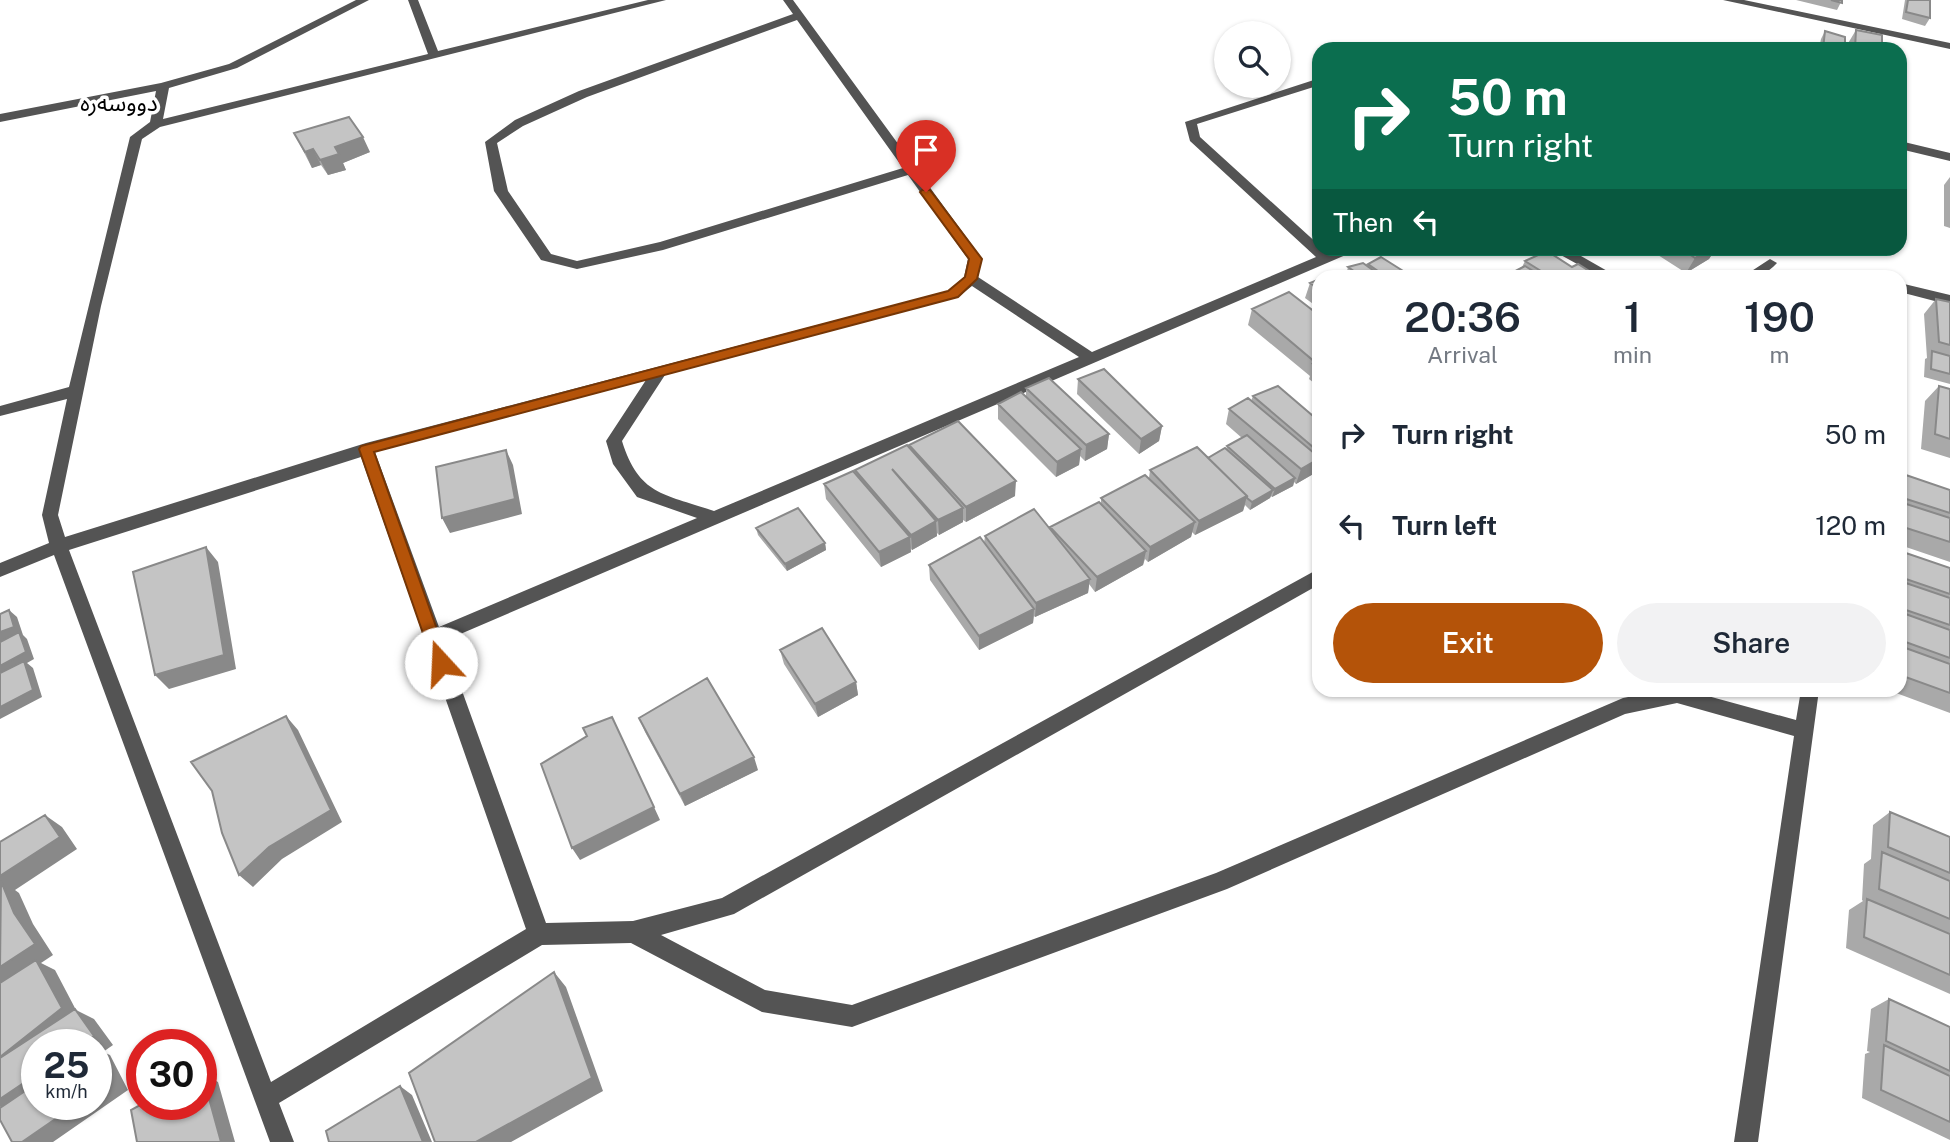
<!DOCTYPE html>
<meta charset="utf-8">
<style>
body{margin:0;font-family:"Public Sans","Noto Sans Arabic",sans-serif;background:#f2f2f3;color:#1f2937;height:100vh;display:flex;flex-direction:column;font-size:26px;white-space:nowrap}
*{box-sizing:border-box;margin:0}
p{font-size:23px;color:#747a83}
.icon{flex:none;width:38px;height:38px;fill:none;stroke:currentColor;stroke-width:2;stroke-linecap:round;stroke-linejoin:round}
.map{position:relative;flex:1;overflow:hidden}
.details{position:absolute;left:1312px;top:270px;width:595px;height:427px;display:flex;flex-direction:column;background:#fff;border-radius:21px;box-shadow:0 2px 5px #0004}
.details>*{flex:none}
.banner{position:absolute;left:1312px;top:42px;width:595px;height:214px;border-radius:21px;box-shadow:0 2px 5px #0004;background:#0b6e4f;color:#fff;overflow:hidden}
.controls{position:absolute;left:1214px;top:21px;display:grid;gap:14px}
.controls a{display:grid;place-items:center;width:77px;height:77px;border-radius:50%;background:#fff;box-shadow:0 2px 5px #0004;font-size:35px}
.speed{position:absolute;left:21px;top:1029px;display:flex;gap:14px;font-size:35px;font-weight:700;text-align:center}
.speed>*{display:grid;place-content:center;width:91px;height:91px;border-radius:50%;background:#fff;box-shadow:0 2px 5px #0004;line-height:1}
.speed small{font-size:18px;font-weight:400}
.speed .limit{border:10px solid #d22;background:#fff;color:#111}
.pin{position:absolute;display:grid;place-items:center;width:60px;height:60px;color:#fff;margin:-72px -30px;border-radius:50% 50% 50% 0;rotate:-45deg;box-shadow:0 0 7px #0007}
.pin .icon{rotate:45deg}
.me{position:absolute;width:77px;margin:-38px;rotate:340deg;stroke-linejoin:round;filter:drop-shadow(0 0 5px #0008)}
.turn{display:flex;align-items:center;gap:24px;height:147px;padding:0 21px;font-size:32px}
.turn .icon{width:91px;height:91px;stroke-width:2.5}
.turn b{display:block;font-size:49px;line-height:60px}
.then{display:flex;align-items:center;height:66px;padding:0 21px;background:#0003;gap:14px;font-size:26px}
.eta{display:flex;justify-content:space-evenly;align-items:center;height:119px;text-align:center}
.eta b{font-size:42px;font-weight:600;line-height:49px}
.primary-button{display:flex;gap:14px;margin-top:auto;padding:14px 21px}
.primary-button a{flex:1;height:80px;border-radius:42px;background:#b45309;color:#fff;font-size:28px;font-weight:600;line-height:80px;text-align:center}
.primary-button a+a{background:#f2f2f3;color:#1f2937}
ul{padding:0;list-style:none}
li{display:flex;align-items:center;gap:21px;height:91px;padding:0 21px}
li div{flex:1}
li b{display:block;font-size:26px}
li em{font-style:normal}
.map>svg:first-child{display:block}
</style>
<div class="map">
<svg width="1950" height="1142" viewBox="0 0 1950 1142">
<rect width="100%" height="100%" fill="#fff"/>
<g fill="none" stroke-linecap="round" stroke-linejoin="round">
<path fill="#545454" fill-rule="evenodd" d="M356,0H369L237,68L169,88L163,119L428,54L408,0H418L438,51L648,0H666L160,127L142,139L101,306L58,515L65,537L366,443L948,291L964,277L968,259L908,175L663,250L577,269L541,260L494,191L485,142L515,120L579,91L793,14L783,0H793L980,256L982,259L978,277L1092,352L1316,257L1190,141L1185,122L1320,78V85L1197,124L1200,137L1320,246V248L1327,253L1337,248H1357L1355,251L444,641L546,923L633,921L722,898L1320,568V584L734,914L661,935L765,990L852,1005L1216,873L1623,698L1664,690H1686L1796,720L1801,690H1819L1758,1142H1734L1794,736L1677,703L1625,714L1227,889L852,1027L762,1012L631,943L542,945L279,1103L294,1142H270L54,555L0,577V563L49,543L42,515L67,399L0,416V406L69,387L130,137L150,122L156,91L0,122V114L161,83L229,64ZM797,20L903,168L660,242L577,261L551,254L508,191L497,143L523,126L587,97ZM972,286L1079,357L714,511C665,494 639,496 622,441L665,375L958,297ZM646,380L606,441L613,464L637,497L697,518L439,627L375,452ZM361,457L526,929L271,1082L69,550Z
M1723,0H1744L1950,43V49Z
M1900,141L1950,153V161L1900,149Z
M1548,248H1567L1616,276H1599Z
M1770,259L1777,263C1767,274 1758,276 1744,276Z
M1856,271L1867,273L1869,276H1850L1851,272Z
M1900,283L1950,295V305L1900,292Z"/>
</g>
<path fill="#a9a9a9" d="M1796,0H1842L1837,10Z
M1905,0H1930V18L1925,26L1902,19Z
M1856,30L1882,49H1847V45Z
M1825,31L1845,49H1819L1821,39Z
M294,133L370,152L343,163L346,170L328,175L321,165L312,168Z
M1950,177V228L1944,226V185Z
M1647,248H1716L1709,259L1686,273Z
M1525,261L1572,267L1597,276H1506L1522,267Z
M1368,264L1411,276H1348L1346,275L1348,267L1367,266Z
M1320,279V309L1305,298L1310,283Z
M1936,299L1950,302V384L1924,377L1925,359L1927,358L1924,314Z
M1252,309L1320,316V388L1309,379L1310,376L1248,325Z
M1078,379L1162,426L1159,441L1139,454L1077,394Z
M1939,386L1950,389V458L1921,449L1925,401Z
M1026,388L1109,434L1107,449L1085,461L1080,456L1079,465L1056,477L998,419V404L1026,397Z
M1253,396L1320,422V473L1316,470L1315,473L1296,484L1294,482L1293,486L1272,497L1271,496L1270,498L1250,510L1245,505L1243,511L1195,535L1192,532L1191,537L1148,562L1145,559L1143,565L1095,592L1089,584L1088,593L1035,617L1034,616L1033,623L979,650L930,580L929,565L984,543L985,536L1050,529V527L1101,504V498L1149,478L1150,470L1208,458L1226,450L1227,446L1242,438L1226,424L1229,409L1251,401Z
M909,445L1015,496L966,522L963,520V522L939,535L937,533V536L912,550L910,548L911,552L881,567L826,499L824,484L856,474L855,470L909,448Z
M1900,473L1950,490V562L1900,545Z
M756,528L825,543L826,550L787,571L758,535Z
M1900,551L1950,568V713L1888,690H1900Z
M780,650L856,682L858,695L818,717L784,664Z
M639,718L758,770L685,806L645,732Z
M1890,812L1950,837V994L1846,948L1849,910L1863,901L1862,900L1864,864L1871,859L1873,825Z
M1889,999L1950,1027V1140L1862,1098L1865,1054L1870,1052L1867,1051L1871,1009Z"/>
<path fill="#898989" d="M363,137L370,152L343,163L346,170L328,175L320,160L335,147Z
M313,149L321,165L312,168L305,152Z
M1711,248H1716L1709,259L1686,273L1695,258Z
M1162,426L1159,441L1139,454L1141,439Z
M1109,434L1107,449L1085,461L1086,445Z
M1081,449L1079,465L1056,477L1057,462Z
M506,450L513,465L522,514L450,533L442,518Z
M1320,458L1315,473L1296,484L1301,469Z
M1295,478L1293,486L1272,497L1275,489Z
M1016,481L1015,496L966,522V507Z
M1273,490L1270,498L1250,510L1252,502Z
M1247,496L1243,511L1195,535L1199,521Z
M963,508V522L939,535L938,520Z
M936,521L937,536L912,550L911,535Z
M1195,522L1191,537L1148,562L1150,547Z
M910,537L911,552L881,567L879,552Z
M825,543L826,550L787,571L785,564Z
M206,547L218,562L236,669L169,689L155,675Z
M1146,551L1143,565L1095,592L1097,577Z
M1090,579L1088,593L1035,617L1036,603Z
M1034,609L1033,623L979,650V636Z
M9,610L17,617L23,635L27,639L34,659L27,663L33,668L42,697L0,719V632Z
M856,682L858,695L818,717L815,704Z
M286,716L298,730L342,822L282,859L253,887L239,875Z
M754,757L758,770L685,806L680,794Z
M654,807L660,820L580,860L572,848Z
M45,815L62,827L77,849L15,890L19,893L33,924L53,955L41,963L55,970L76,1010L94,1019L113,1045L103,1052L110,1055L128,1090L53,1142H22L77,1104H96V1045H81L0,1067V876Z
M554,972L566,987L603,1091L511,1142H476Z
M202,1073L218,1082L235,1142H221Z
M37,1074V1096L0,1107V1099Z
M400,1086L412,1095L432,1142H423Z"/>
<path fill="#c4c4c4" stroke="#898989" stroke-width="2" d="M1831,0H1842V3Z
M1908,0H1930V18L1906,12Z
M1856,30L1882,35V49H1855Z
M1825,31L1845,37V49H1823Z
M349,117L363,137L335,147L339,154L320,160L313,149L305,152L294,133Z
M1681,248H1711L1695,258Z
M1547,251L1572,267L1578,264L1597,276H1549L1525,261Z
M1381,257L1411,276H1385L1368,264Z
M1363,263L1381,276H1361L1348,267Z
M1525,266L1541,276H1506Z
M1320,279V290L1310,283Z
M1289,292L1320,316V360L1315,362L1252,309Z
M1936,299L1950,302V345L1939,342Z
M1932,351L1950,356V374L1931,369Z
M1320,362V369L1313,364Z
M1104,369L1162,426L1141,439L1078,379Z
M1049,378L1109,434L1086,445L1026,388Z
M1278,386L1320,422V453L1253,396Z
M1939,386L1950,389V439L1935,434Z
M1021,392L1081,449L1057,462L998,404Z
M1248,398L1320,458L1301,469L1229,409Z
M958,421L1016,481L966,507L909,445Z
M1247,435L1295,478L1275,489L1227,446Z
M907,445L963,508L938,520L892,469L936,521L911,535L855,470Z
M1197,447L1247,496L1199,521L1150,470Z
M1225,448L1273,490L1252,502L1247,498V496L1208,458Z
M506,450L515,499L442,518L436,467Z
M853,471L910,537L879,552L824,484Z
M1900,473L1950,490V513L1900,497Z
M1145,475L1195,522L1150,547L1101,498Z
M1099,502L1146,551L1097,577L1050,527Z
M1900,502L1950,518V542L1900,526Z
M798,508L825,543L785,564L756,528Z
M1034,509L1090,579L1036,603L985,536Z
M980,537L1034,609L979,636L929,565Z
M206,547L224,655L155,675L133,572Z
M1900,551L1950,568V594L1900,577Z
M1900,581L1950,598V625L1900,608Z
M9,610L14,627L0,632V614Z
M1900,612L1950,630V658L1900,640Z
M822,628L856,682L815,704L780,650Z
M19,632L26,652L0,666V642Z
M1900,646L1950,664V693L1900,675Z
M24,661L33,690L0,707V673Z
M707,678L754,757L680,794L639,718Z
M286,716L331,810L269,847L239,875L222,833L212,791L191,762Z
M612,717L654,807L572,848L541,764L587,736L583,728Z
M1890,812L1950,837V873L1888,847Z
M45,815L60,837L0,876V842Z
M1882,852L1950,881V919L1879,889Z
M1,881L14,913L35,944L0,967Z
M1867,899L1950,934V975L1864,937Z
M36,960L62,1008L0,1057V983Z
M554,972L592,1078L476,1142H435L409,1073Z
M1889,999L1950,1027V1071L1886,1041Z
M75,1009L94,1036L81,1045H37V1074L0,1099V1058Z
M1884,1045L1950,1076V1122L1881,1090Z
M96,1055L110,1081L96,1091Z
M201,1073H202L221,1142H137L131,1110L142,1104H201Z
M37,1083V1104H77L22,1142H12L0,1120V1108Z
M400,1086L423,1142H329L326,1131Z"/>
<path fill="#b45309" stroke="#753606" stroke-width="2" d="M922,190H930L982,259L977,279L958,297L374,452L449,663L447,668H435L359,449L361,446L948,291L965,277L969,259L920,192Z"/>
<g text-anchor="middle" dominant-baseline="central" stroke-width="7" stroke-linejoin="round" paint-order="stroke">
<g font-size="23" fill="#000" stroke="#fff">
<text x="119" y="102">دووسەرە</text>
</g>
</g>
</svg>
<div class="controls">
<a><svg class="icon" aria-label="search" viewBox="0 0 24 24"><circle cx="10" cy="10" r="6"/><path d="M15 15l6 6"/></svg></a>
</div>
<div class="speed"><div>25<small>km/h</small></div><div class="limit">30</div></div>
<div class="pin" style="left:926px;top:192px;background:#d93025"><svg class="icon" aria-label="arrive" viewBox="0 0 24 24"><path d="M6 21V4h12l-3 4 3 4H6"/></svg></div>
<svg class="me" style="left:441px;top:663px" viewBox="-20 -20 40 40"><circle r="19" fill="#fff"/><path d="M0-13L10 11 0 6-10 11z" fill="#b45309"/></svg>
<div class="banner">
<div class="turn"><svg class="icon" aria-label="right" viewBox="0 0 24 24"><path d="M7 20v-9h11M14 6l5 5-5 5"/></svg><div><b>50 m</b>Turn right</div></div>
<div class="then">Then<svg class="icon" aria-label="left" viewBox="0 0 24 24"><path d="M17 20v-9H6M10 6l-5 5 5 5"/></svg></div>
</div>
<section class="details">
<div class="eta">
<div><b>20:36</b><p>Arrival</p></div>
<div><b>1</b><p>min</p></div>
<div><b>190</b><p>m</p></div>
</div>
<ul>
<li><svg class="icon" aria-label="right" viewBox="0 0 24 24"><path d="M7 20v-9h11M14 6l5 5-5 5"/></svg><div><b>Turn right</b></div><em>50 m</em></li>
<li><svg class="icon" aria-label="left" viewBox="0 0 24 24"><path d="M17 20v-9H6M10 6l-5 5 5 5"/></svg><div><b>Turn left</b></div><em>120 m</em></li>
</ul>
<div class="primary-button"><a>Exit</a><a>Share</a></div>
</section>
</div>
